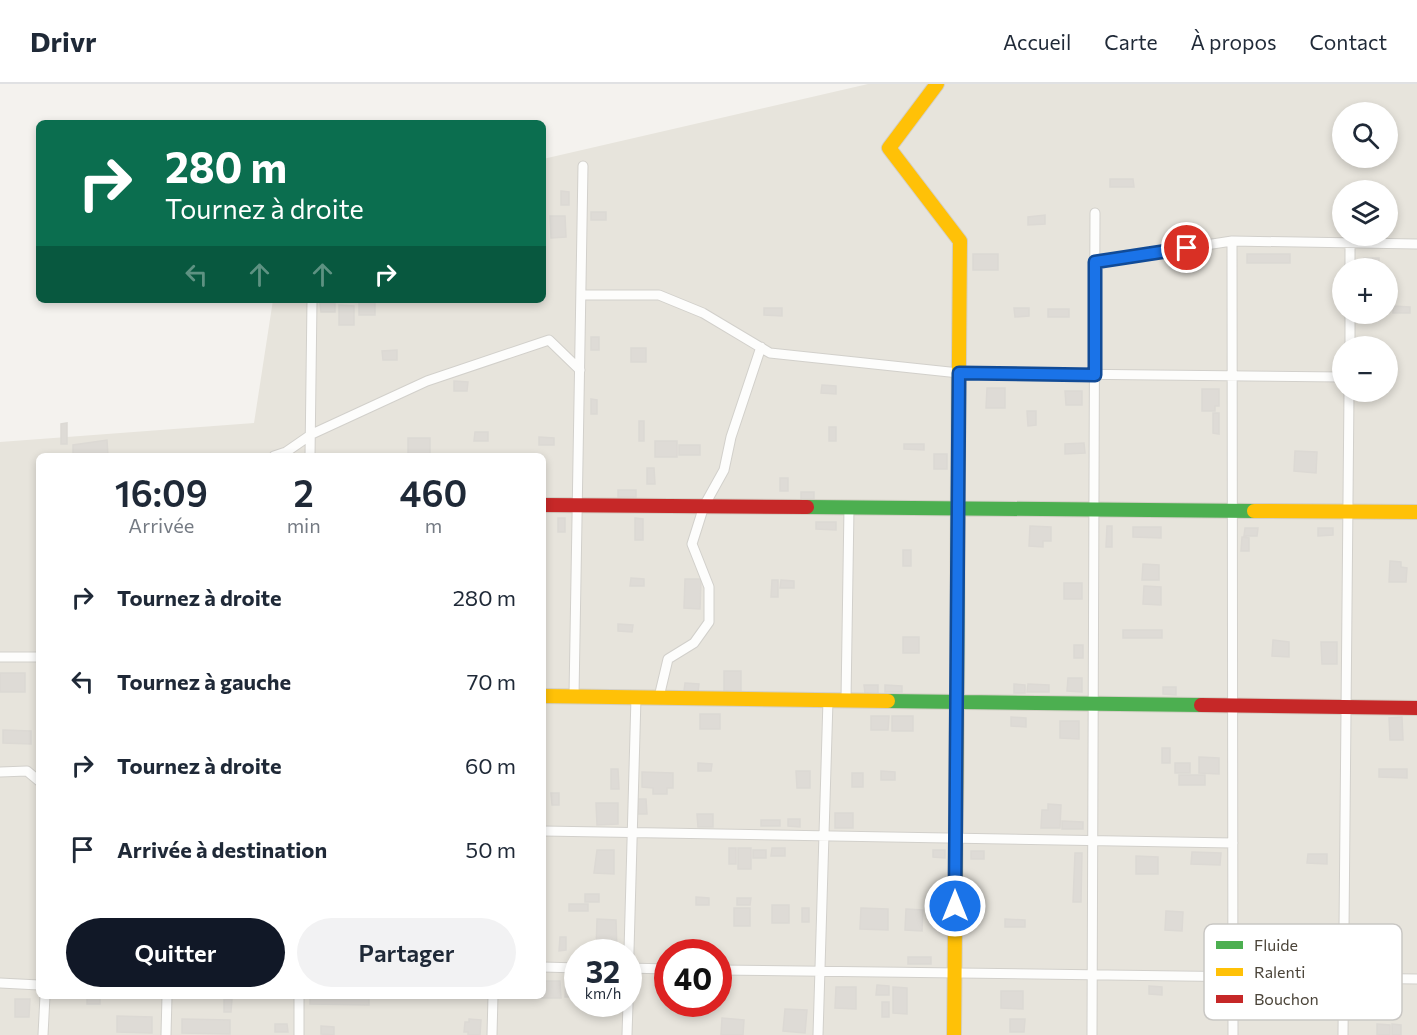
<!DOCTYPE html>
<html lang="fr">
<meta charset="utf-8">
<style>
body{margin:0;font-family:Commissioner,sans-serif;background:#f2f2f3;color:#1f2937;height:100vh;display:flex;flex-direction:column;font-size:22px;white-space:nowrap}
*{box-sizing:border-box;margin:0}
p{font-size:20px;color:#747a83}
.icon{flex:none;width:33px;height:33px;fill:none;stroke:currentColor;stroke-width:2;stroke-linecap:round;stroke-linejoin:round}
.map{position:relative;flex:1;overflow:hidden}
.sheet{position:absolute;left:36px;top:369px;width:510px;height:546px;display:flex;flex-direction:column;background:#fff;border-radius:9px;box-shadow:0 3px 9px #0003}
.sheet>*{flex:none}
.top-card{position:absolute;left:36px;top:36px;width:510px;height:183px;border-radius:9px;box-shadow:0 3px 9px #0003;background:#0b6e4f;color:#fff;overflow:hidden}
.fabs{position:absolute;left:1332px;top:18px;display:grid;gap:12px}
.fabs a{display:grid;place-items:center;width:66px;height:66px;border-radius:50%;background:#fff;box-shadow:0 3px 9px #0003;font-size:30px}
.speed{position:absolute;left:564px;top:855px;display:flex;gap:12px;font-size:30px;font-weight:700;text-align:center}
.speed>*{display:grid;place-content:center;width:78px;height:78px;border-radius:50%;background:#fff;box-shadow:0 3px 9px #0003;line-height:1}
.speed small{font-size:15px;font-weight:400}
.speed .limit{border:9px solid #d22;background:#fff;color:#111}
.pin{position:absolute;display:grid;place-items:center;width:51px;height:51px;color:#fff;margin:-26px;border:3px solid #fff;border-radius:50%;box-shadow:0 2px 6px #0007}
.me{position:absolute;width:66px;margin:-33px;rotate:0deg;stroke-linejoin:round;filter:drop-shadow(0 0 4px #0008)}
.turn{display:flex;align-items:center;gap:21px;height:126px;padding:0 30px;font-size:27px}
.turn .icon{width:78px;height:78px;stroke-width:2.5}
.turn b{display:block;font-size:42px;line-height:51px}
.lanes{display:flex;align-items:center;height:57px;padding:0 30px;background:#0003;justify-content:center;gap:30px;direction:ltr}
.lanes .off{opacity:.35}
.eta{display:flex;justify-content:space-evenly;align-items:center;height:102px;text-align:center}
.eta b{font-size:36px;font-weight:600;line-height:42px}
.primary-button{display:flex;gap:12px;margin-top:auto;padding:12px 30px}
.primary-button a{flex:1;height:69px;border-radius:36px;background:#111827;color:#fff;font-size:24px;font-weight:600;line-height:69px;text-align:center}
.primary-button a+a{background:#f2f2f3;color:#1f2937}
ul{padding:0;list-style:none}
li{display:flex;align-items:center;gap:18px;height:84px;padding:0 30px}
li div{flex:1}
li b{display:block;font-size:22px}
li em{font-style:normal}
header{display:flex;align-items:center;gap:36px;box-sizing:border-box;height:84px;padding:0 30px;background:#fff;border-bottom:2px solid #e0e1e3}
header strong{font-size:28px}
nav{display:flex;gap:33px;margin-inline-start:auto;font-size:21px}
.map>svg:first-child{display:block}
</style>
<header>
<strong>Drivr</strong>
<nav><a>Accueil</a><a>Carte</a><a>À propos</a><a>Contact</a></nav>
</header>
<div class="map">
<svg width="1417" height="951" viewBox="0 0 1417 951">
<rect width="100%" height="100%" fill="#f4f2ee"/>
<path fill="#e7e4dc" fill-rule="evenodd" d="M868,0H1417V951H0V358L254,339L273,216H543V75ZM1342,28H1388V74H1342ZM1342,106H1388V152H1342ZM1342,184H1388V230H1342ZM1342,262H1388V308H1342ZM39,372H543V912H39ZM578,868H628V920H578ZM668,868H718V920H668Z"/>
<path fill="#dedbd6" stroke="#dcd9d4" stroke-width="1.5" d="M1110,95H1133L1134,103H1110Z
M561,107L569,108V121H561Z
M591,128H606V136H591Z
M1045,131V140L1028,141V133Z
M550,132H565L566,153L551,154Z
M973,170H998V186H973Z
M1247,170H1290V179H1247Z
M1364,174H1379V184H1364Z
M359,218H375V231H359Z
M320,219H335V228H321Z
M339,221L354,222V241H339Z
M1393,222L1410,223V229H1393Z
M764,224H782V232L764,231Z
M1014,224H1029V232L1015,233Z
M1048,225H1069V233H1048Z
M591,253H599V266H591Z
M631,264H646V278H631Z
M397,266V276H383L382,267Z
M454,297L468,298L467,307H454Z
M822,301L836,302V310L821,309Z
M987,304H1005V324H986Z
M1202,305H1219V322H1215V327H1202Z
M1065,307H1082V321H1066Z
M591,315L597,316V330H591Z
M1027,327H1036V341L1028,342Z
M1213,329H1219V350L1213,349Z
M639,337H644V357H639Z
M67,339V360H61V340Z
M829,343H836V357H829Z
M475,348H488V357H474Z
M539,353L554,354V361H539Z
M408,354H430V370H408Z
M107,356L108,372H73V361Z
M655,357H677V373H655Z
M1084,359L1085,369L1065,370V360Z
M904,360H924V366L904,365Z
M679,361H700V371H679Z
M1295,367L1317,368L1316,389L1294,387Z
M934,370H947V385H934Z
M647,384H654L655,400H647Z
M780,394H788V407H780Z
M618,406H636V413H618Z
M801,408H814V415H801Z
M558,434H565V448H558Z
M635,434L643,435V456H635Z
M816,438H836V446L816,445Z
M1030,442L1051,443V457H1043V463L1029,462Z
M1107,442H1112V463H1106Z
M1133,443H1161V454L1133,453Z
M1245,444H1258L1257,452H1244Z
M1318,444H1333V451L1318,452Z
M1242,453L1249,454V467H1241Z
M903,466H911V482H903Z
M1390,477L1401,478V483L1407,484L1406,498H1389Z
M1143,480L1159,481V496H1142Z
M631,494L644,495V502H630Z
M685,495H701L700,525L684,524Z
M772,496H778V513H771Z
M781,496L794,497V504H780Z
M1064,499H1082V515H1064Z
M1144,502L1161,503V521L1143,520Z
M618,540L633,541L632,548L618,547Z
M1123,546H1162V554H1123Z
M903,553H919V569H903Z
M1273,556L1289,558V573L1272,572Z
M1321,558H1337V580H1322Z
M1074,561H1083V574H1074Z
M724,587H741V607H724Z
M0,589H25V608H0Z
M1068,594H1082V608L1067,607Z
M685,599L699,600L698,608L684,607Z
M1014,600L1025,601V609H1014Z
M1028,600L1049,601V608H1027Z
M864,601H878V610L865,609Z
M885,601L902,602V608H885Z
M1163,603H1176V611L1163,610Z
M700,630H720V645H700Z
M871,632H889L888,646H871Z
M892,632H913V647H892Z
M1011,633L1026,634V643L1011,642Z
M1402,633L1403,656H1390L1389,634Z
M1060,637H1079V655L1060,654Z
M3,646L31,647V660L3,659Z
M1162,664H1170V679H1162Z
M1199,673L1219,674V690L1199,689Z
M698,679L712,680L711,687H698Z
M1175,679H1190V689H1175Z
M611,685H618L619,705H611Z
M1379,685H1407V694L1379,693Z
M796,687H810V704H797Z
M881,687L895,688V696H881Z
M642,688L673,689V704H667V710H653V704L642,703Z
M852,689H863V703H852Z
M1179,691H1205V701H1179Z
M551,709H559V721H552Z
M638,715H646L647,730H638Z
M596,719H618V740L597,741Z
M1048,720L1061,721L1060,744H1041L1042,726H1048Z
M835,729H853V744H835Z
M697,730H713V743H698Z
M788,735H800V743L788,742Z
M761,736H780V742H761Z
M1062,737L1083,738V745H1062Z
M729,764H736V780H729Z
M738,764H751V785H738Z
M772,764H785V772H771Z
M597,766H614V790L594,789Z
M753,766H766V774H753Z
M933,766H945V774L933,773Z
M971,767H984V775H971Z
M1192,768L1221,769L1220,781L1191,780Z
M1075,769H1082L1081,818H1073Z
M1308,770H1327V780L1307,779Z
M1136,772L1158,773V790H1136Z
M585,810H599V818H585Z
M696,813L709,814V821H696Z
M737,814H751L750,821H737Z
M569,820H588V827H569Z
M772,821H789V839H772Z
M734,824H750V842H734Z
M802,824H809V838H802Z
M861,824L888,825V846L860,845Z
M906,825L923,826L922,847L905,846Z
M1166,827L1183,828L1182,847L1165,846Z
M938,831H947L946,845H938Z
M597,835L616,836L617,868H596Z
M1005,835L1025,836V843H1005Z
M560,853H566V866L559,867Z
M908,873H931V880H908Z
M543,897H560L561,914H538V912H543Z
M566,898L578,899V913H565Z
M877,901L889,902V911H876Z
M1149,902L1162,903V911L1149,910Z
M836,903H856V925L835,924Z
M893,903L907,904V930L893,929Z
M1001,907H1023V925L1001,924Z
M87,912H100V920H87Z
M310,912H369V921L310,920Z
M15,915H30L29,933H15Z
M224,915H232L231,928H224Z
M882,918H889V933H882Z
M785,925L807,926L805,949L783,947Z
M117,932L152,933V949L117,948Z
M722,934L744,936L743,951H721Z
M182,935L230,936V950L182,949Z
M469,935L481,936L480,951H468V948H464L465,938H469Z
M1010,935H1025L1024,948H1010Z
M275,940H287L288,948H275Z
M1377,940L1390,941V951H1377Z
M1392,940L1401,941V951H1392Z
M321,942L334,943V951L321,950Z"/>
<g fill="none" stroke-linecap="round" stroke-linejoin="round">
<g stroke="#d2d0cb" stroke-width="11">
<path id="street" d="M1232,157L1233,951
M1095,178L1232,157L1417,160
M1350,184V159
M581,211H659L703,229L770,269L959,289L1342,293
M1350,262V230
M274,372L286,368L312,350L427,297L549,256L580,286
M310,372L312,216
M0,573H39
M574,612L583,82
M659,613L668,575L694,559L709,538V503L692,460L704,422L724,386L731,353L761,263
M846,616L849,423
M0,688L27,687L39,697
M543,747L1233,759
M543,883L578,884
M628,884L668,885
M718,886L1417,895
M0,899L39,901
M628,903L636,613
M43,951L45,912
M166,951L167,912
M299,951V912
M492,951L493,912
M627,951L628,920
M818,951L828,616
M1092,951L1095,129
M1343,951L1349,308"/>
</g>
<g stroke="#d3cfc5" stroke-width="16">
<path id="fast" d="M807,423L1254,427
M888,617L1201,621
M957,619L958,389"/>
</g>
<g stroke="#d3cfc5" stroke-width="16">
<path id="slow" d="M937,0L889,64L960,157L958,389
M1254,427L1417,428
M543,612L888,617
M954,951L957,619"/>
</g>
<g stroke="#d3cfc5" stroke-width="16">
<path id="jam" d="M543,421L807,423
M1201,621L1417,624"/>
</g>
<use href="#street" stroke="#fdfdfc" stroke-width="9"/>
<use href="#fast" stroke="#4caf50" stroke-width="14"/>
<use href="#slow" stroke="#ffc107" stroke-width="14"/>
<use href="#jam" stroke="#c62828" stroke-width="14"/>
</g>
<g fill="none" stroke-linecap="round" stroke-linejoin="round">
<g stroke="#114b97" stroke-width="15">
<path id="route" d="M955,822L959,289L1095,291V178L1187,164"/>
</g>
<use href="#route" stroke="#1a73e8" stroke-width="10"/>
</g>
<rect x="1204" y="840" width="198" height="96" rx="9" fill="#fff" stroke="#c9c7c4" stroke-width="1.5"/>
<rect x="1216" y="857" width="27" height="8" fill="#4caf50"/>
<rect x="1216" y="884" width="27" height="8" fill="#ffc107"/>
<rect x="1216" y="911" width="27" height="8" fill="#c62828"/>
<g font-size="16" fill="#4b4439">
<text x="1254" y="867">Fluide</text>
<text x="1254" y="894">Ralenti</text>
<text x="1254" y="921">Bouchon</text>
</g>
</svg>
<div class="fabs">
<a><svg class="icon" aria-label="search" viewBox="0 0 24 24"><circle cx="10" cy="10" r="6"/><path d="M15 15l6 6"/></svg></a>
<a><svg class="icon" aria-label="layers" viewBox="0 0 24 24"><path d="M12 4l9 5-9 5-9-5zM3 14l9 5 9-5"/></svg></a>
<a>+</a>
<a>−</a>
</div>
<div class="speed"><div>32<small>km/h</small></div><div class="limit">40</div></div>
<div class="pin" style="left:1187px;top:164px;background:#d93025"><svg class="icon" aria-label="arrive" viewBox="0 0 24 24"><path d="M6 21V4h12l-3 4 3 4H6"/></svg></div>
<svg class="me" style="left:955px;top:822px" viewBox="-20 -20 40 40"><circle r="17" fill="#1a73e8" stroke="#fff" stroke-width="3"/><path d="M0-11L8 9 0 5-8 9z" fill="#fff"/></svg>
<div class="top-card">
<div class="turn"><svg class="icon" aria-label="right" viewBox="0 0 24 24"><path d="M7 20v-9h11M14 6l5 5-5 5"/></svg><div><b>280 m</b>Tournez à droite</div></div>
<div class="lanes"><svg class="icon off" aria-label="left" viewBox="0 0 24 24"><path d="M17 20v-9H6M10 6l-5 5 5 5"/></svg><svg class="icon off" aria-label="ahead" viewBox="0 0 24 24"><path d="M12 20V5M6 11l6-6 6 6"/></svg><svg class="icon off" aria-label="ahead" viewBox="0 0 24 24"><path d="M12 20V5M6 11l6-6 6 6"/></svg><svg class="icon" aria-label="right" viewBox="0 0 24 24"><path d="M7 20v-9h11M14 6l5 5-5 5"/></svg></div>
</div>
<section class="sheet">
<div class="eta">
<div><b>16:09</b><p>Arrivée</p></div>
<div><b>2</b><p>min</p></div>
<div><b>460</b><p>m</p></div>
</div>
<ul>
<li><svg class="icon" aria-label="right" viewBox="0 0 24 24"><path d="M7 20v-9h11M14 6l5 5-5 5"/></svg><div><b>Tournez à droite</b></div><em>280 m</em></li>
<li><svg class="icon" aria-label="left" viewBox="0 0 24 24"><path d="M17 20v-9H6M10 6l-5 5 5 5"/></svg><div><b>Tournez à gauche</b></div><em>70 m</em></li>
<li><svg class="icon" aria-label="right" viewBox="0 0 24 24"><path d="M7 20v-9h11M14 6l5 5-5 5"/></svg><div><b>Tournez à droite</b></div><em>60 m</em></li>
<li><svg class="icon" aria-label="arrive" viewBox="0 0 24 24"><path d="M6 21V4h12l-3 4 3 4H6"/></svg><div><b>Arrivée à destination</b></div><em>50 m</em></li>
</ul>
<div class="primary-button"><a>Quitter</a><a>Partager</a></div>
</section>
</div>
